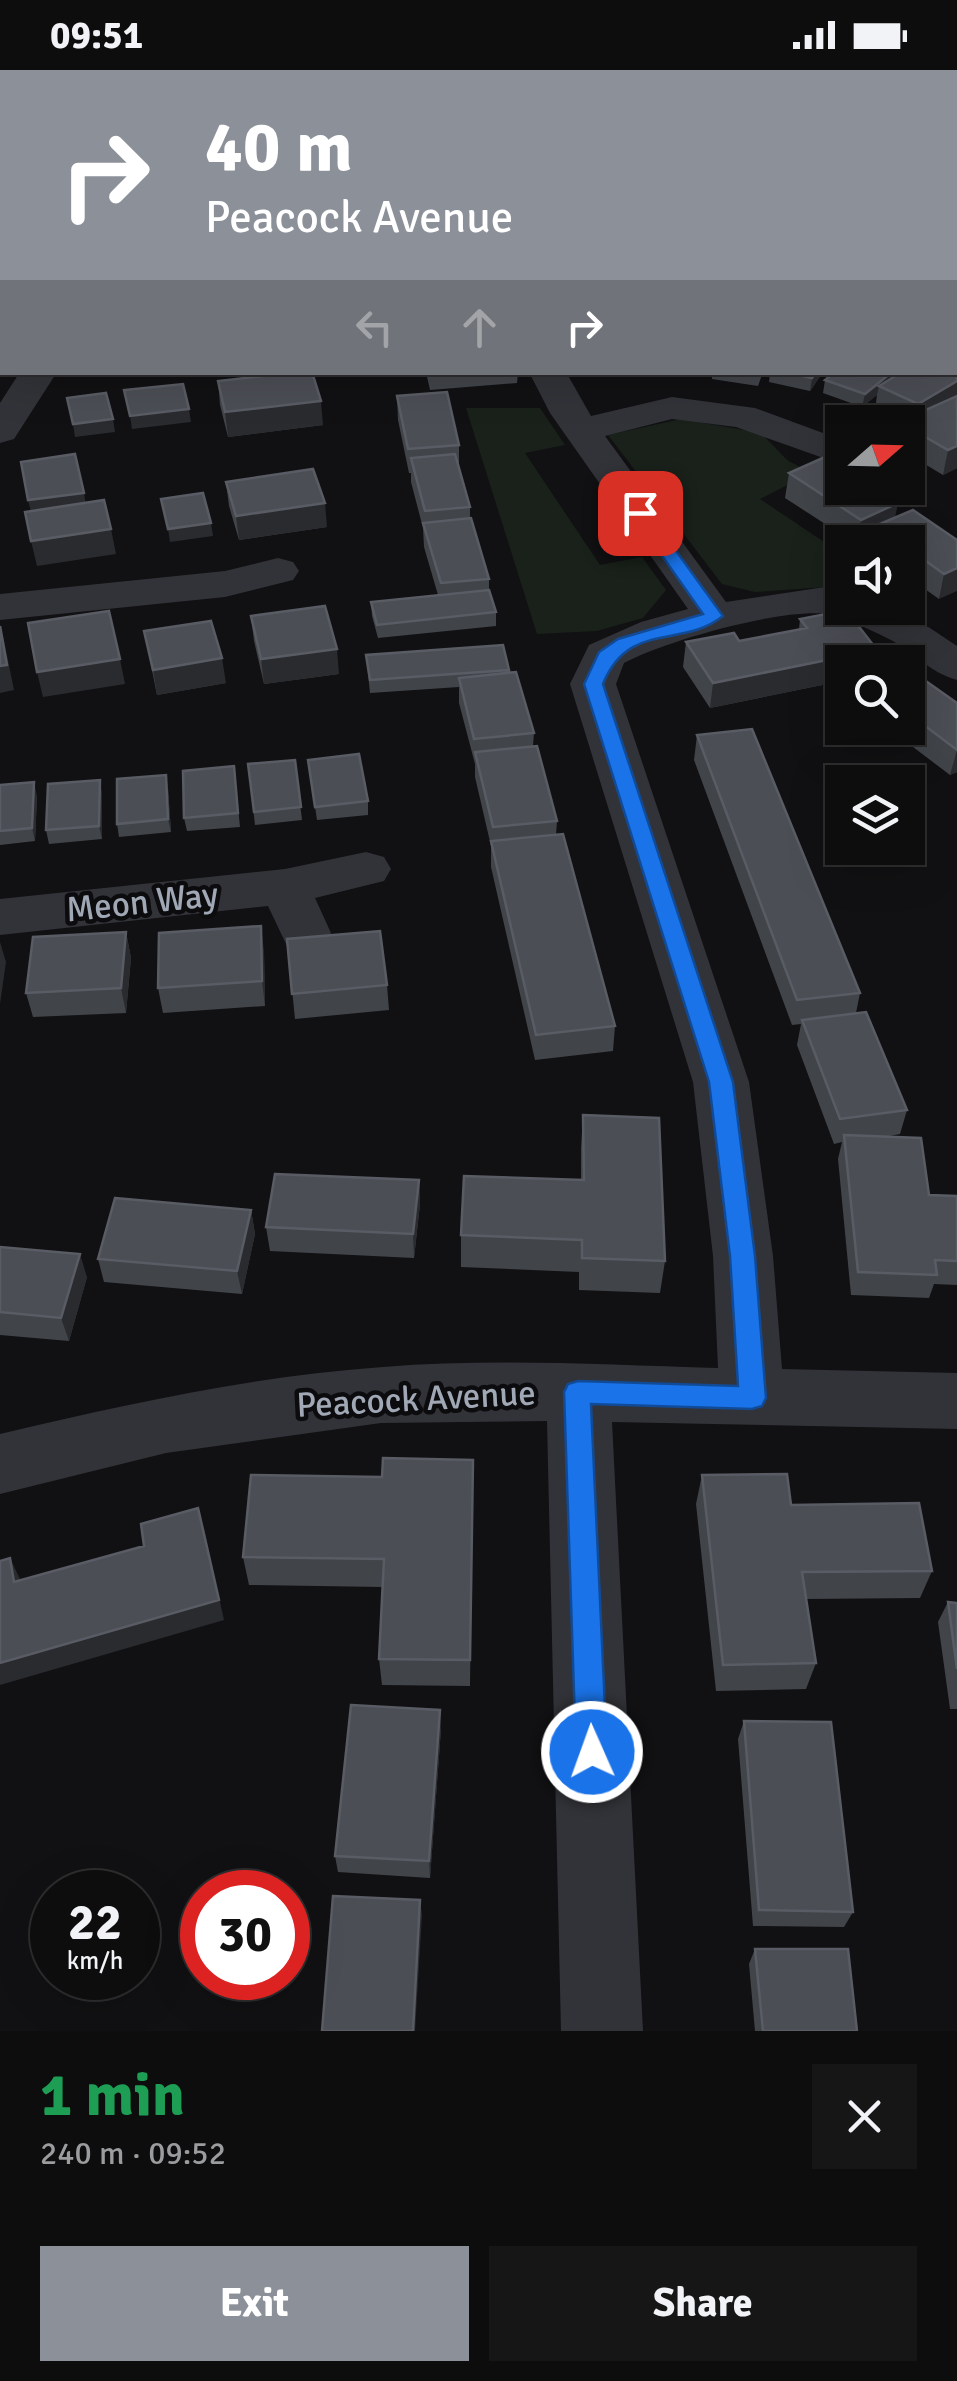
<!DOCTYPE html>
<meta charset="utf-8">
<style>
body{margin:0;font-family:Signika,sans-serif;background:#161617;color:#f1f3f6;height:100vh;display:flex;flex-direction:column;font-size:38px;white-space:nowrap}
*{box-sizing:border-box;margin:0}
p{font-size:32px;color:#9a9c9e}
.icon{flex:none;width:55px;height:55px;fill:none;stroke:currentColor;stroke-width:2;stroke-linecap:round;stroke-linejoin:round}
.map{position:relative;height:1961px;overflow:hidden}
.details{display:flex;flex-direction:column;background:#0d0d0e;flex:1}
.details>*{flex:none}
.top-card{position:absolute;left:0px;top:0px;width:958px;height:305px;box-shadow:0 10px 40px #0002,0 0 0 2px #2d2d2e;background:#8c9099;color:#fff;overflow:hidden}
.needle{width:65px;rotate:70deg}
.buttons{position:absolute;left:825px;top:335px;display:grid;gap:20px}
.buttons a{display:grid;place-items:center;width:100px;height:100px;border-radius:0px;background:#0d0d0e;box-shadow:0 10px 40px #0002,0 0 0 2px #2d2d2e;font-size:50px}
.speed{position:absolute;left:30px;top:1800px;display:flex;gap:20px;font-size:50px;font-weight:700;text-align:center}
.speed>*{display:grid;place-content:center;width:130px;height:130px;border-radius:50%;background:#0d0d0e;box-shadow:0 10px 40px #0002,0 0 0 2px #2d2d2e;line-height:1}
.speed small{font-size:25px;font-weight:400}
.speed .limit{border:15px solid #d22;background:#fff;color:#111}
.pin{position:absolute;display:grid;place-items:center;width:85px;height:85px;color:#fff;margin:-42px;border-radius:20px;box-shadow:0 5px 15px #0006}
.me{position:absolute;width:110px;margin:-55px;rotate:358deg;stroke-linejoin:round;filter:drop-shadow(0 0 8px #0008)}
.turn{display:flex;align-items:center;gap:35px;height:210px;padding:0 40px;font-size:45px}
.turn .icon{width:130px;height:130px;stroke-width:2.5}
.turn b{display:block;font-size:70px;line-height:85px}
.lanes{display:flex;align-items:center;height:95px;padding:0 40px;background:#0003;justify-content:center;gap:50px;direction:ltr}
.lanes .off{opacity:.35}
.round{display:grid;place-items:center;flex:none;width:105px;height:105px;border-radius:0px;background:#161617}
.overview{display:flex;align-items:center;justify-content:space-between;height:170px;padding:0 40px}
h1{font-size:60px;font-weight:800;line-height:75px;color:#1e9e55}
.cta{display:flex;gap:20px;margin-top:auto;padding:20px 40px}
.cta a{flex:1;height:115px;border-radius:0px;background:#8c9099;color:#fff;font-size:40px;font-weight:800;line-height:115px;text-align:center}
.cta a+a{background:#161617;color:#f1f3f6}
.status{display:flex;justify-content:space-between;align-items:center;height:70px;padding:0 50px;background:#0d0d0e;direction:ltr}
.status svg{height:28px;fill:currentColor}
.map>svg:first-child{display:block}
</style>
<div class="status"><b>09:51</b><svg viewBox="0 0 49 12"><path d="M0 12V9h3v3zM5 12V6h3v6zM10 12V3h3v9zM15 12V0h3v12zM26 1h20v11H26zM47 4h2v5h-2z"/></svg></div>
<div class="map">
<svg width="957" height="1961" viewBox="0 0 957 1961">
<rect width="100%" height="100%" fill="#111113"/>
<path fill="#19211a" d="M466,338H540L565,375L525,383L600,495L642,487L666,520L643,548L597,561L537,564Z
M681,349L761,363L787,390L811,403L760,429L842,484V516L755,522L722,514L608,365Z"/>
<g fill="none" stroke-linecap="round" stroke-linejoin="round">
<path fill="#323338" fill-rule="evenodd" d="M409,0H445L446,2H410Z
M0,34L2,35V53L0,52Z
M955,188H957V209H955Z
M20,302H57L14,369L0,373V333Z
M529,302H566L591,346L672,327L755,338L842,370V386L829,390L736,357L672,349L605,366L726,532L825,517L842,521V538C900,538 909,543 957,576V610C931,603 914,583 891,570C875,562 858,554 841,547C800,531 664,571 624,593L616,614L749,1012L773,1186L782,1299L957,1303V1359L612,1352L643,1961H561L547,1351L381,1353L166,1383L0,1424V1364C126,1334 253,1306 383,1297C495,1288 607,1295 718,1298L713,1186L693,1012L570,614L589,575L641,552L688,539L550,343Z
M278,488L293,492L299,501L293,510L225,527L0,550V524L225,501Z
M366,782L384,787L391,799L384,811L315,828L331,863L323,876L305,881L287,876L268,836L0,865V829L285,799Z"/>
</g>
<path fill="#414449" d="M534,0H658L656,2H534Z
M842,0H925L924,2H841Z
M955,5H957V46L955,45Z
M2,194V239H0V196Z
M426,302H518L517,313L430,320Z
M712,302H763L758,316L712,309Z
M770,302H823L810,321L769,312Z
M835,302H955L957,398L943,405L908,384V352L900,351L875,340L877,325L862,337L823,323L825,310Z
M218,311L323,355L228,367L220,335Z
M397,326L459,375V400L470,437V448L489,509V520L496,542V556L378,568L372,546L371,532L438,525L424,477L423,458L411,412V403H409L398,350Z
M789,403L895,448L957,470L939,529L908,507V472H872L873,467L862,472H853L785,428Z
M226,412L327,457L239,470L229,436Z
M251,546L339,604L264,614L254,571Z
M800,549L877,580L874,592H842V611L710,638L683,597L686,572L739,571L799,559Z
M144,561L226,613L157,625Z
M366,585L509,600L534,663L533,676L557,751L556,765L615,956L613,981L535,990L491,797V776L475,707V694L459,633V617L370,623Z
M908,616L957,633V702L950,705L888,658H908Z
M697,665L860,923L856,943L907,1040L900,1064L884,1067L929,1125L957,1126V1215L934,1214L929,1228L851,1225L838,1089L842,1072L834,1074L797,975L801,954L792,955L694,690Z
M295,690L302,750L255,755L248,694Z
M308,690L368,731V745L317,750Z
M234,696L240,757L187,761L184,748Z
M0,715L37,726L35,771L0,775Z
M168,718L171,762L119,767L117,754Z
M102,723V769L49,774L46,760Z
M126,862L131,888L126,943L33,947L26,923Z
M287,869L387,915L389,940L295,949Z
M264,881L265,936L163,943L158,918Z
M583,1045L665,1191L660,1223L579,1220V1202L461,1197V1165L581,1110V1078Z
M419,1110L420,1134L414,1188L270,1181L266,1157Z
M251,1140L255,1164L242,1224L104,1212L98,1189Z
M0,1177L87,1207L69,1271L0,1265Z
M473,1390L470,1616L382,1615L379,1589L382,1517L249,1515L243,1487L382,1407Z
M702,1405L932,1501L920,1528L806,1529L816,1593L806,1619L716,1621L696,1434Z
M948,1532L957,1533V1639H950L938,1552Z
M744,1651L853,1842L844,1857L753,1856L738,1669Z
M441,1659L430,1808L338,1802L335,1786Z
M755,1879L857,1961H755L749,1894Z"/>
<path fill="#2a2b2f" d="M319,0H348L339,2H319Z
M602,0H658L656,2H602Z
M816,302H823L810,321L812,308Z
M892,302H900L899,307L879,316L877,325L862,337L865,324Z
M957,311V331L914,358L918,334Z
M321,331L323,355L228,367L225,342Z
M189,339L191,352L132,359L130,346Z
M113,349L115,362L75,367L73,354Z
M957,376V398L943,405L948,380Z
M84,423L88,447L34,455L28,430Z
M325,433L327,457L239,470L236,446Z
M898,433L893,458L875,456L873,467L862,472H857L861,450Z
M211,453L213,466L170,472L168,459Z
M111,459L116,484L37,496L31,471Z
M957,498V521L939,529L944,504Z
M1,556L14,620L0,623V596Z
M337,579L339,604L264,614L261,589Z
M877,580L874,592H842V611L710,638L713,613Z
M222,588L226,613L157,625L153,600Z
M120,589L125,614L43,627L37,602Z
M957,680V702L950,705Z
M166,705L168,718L171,762L168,749Z
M100,710L102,723V769L99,756Z
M34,712L37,726L35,771L32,758Z
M261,856L264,881L265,936L262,911Z
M126,862L131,888L126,943L121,918Z
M0,872L6,892L0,934Z
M419,1110L420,1134L414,1188L413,1164Z
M251,1140L255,1164L242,1224L237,1201Z
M80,1184L87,1207L69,1271L61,1248Z
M204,1459L224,1550L0,1615V1593Z
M10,1488L20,1509L23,1533L14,1512Z
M440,1640L441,1659L430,1808L429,1791Z
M420,1830L422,1845L415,1961H413Z"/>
<path fill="#4c4e55" stroke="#595c64" stroke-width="2.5" d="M24,0H93L90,2H20Z
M106,0H143L161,2H103Z
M541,0H581L577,2H537Z
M872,0H919L915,2H881Z
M955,5H957V23H955Z
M955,120H957L956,139H955Z
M0,202L2,203V227H0Z
M297,302H312L321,331L225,342L218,311Z
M786,302H816L812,308Z
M835,302H892L865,324L825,310Z
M902,302H955L957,303V311L918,334L879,316Z
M183,314L189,339L130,346L124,320Z
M447,322L459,375L408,379L397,326Z
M106,323L113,349L73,354L67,328Z
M957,326V376L948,380L908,357V352H899Z
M75,384L84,423L28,430L21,392Z
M455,384L470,437L425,441L411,388Z
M825,387L842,398V418H873L898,433L861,450L789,403Z
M313,399L325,433L236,446L226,412Z
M203,423L211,453L168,459L161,429Z
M104,430L111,459L31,471L25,442Z
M913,440L957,470V498L944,504L908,478V472H899L875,456Z
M471,448L489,509L441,513L423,453Z
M489,520L496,542L377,555L371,532Z
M325,536L337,579L261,589L251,546Z
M846,540L877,580L713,613L686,572L734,563L739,571L807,558L800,549Z
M109,541L120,589L37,602L28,553Z
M211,551L222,588L153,600L144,561Z
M0,556L7,595L0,596Z
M503,575L509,600L370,610L366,585Z
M516,602L534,663L474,669L459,608Z
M923,609L957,633V680L908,643V616Z
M752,659L860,923L797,930L697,665Z
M537,676L557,751L493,757L475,682Z
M359,684L368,731L315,737L308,690Z
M295,690L301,737L254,742L248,694Z
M234,696L238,743L184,748L183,701Z
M166,705L168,749L117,754V709Z
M100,710L99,756L46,760L48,714Z
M34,712L32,758L0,761V715Z
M563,764L615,956L536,965L491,771Z
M261,856L262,911L158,918L159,863Z
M380,861L387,915L292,924L287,869Z
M126,862L121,918L26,923L33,867Z
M866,942L907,1040L840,1049L802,950Z
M583,1045L659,1048L665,1191L582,1188V1170L461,1165L464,1106L584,1110Z
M844,1065L921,1068L929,1125L957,1126V1191L935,1190L937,1205L858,1202Z
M275,1104L419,1110L413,1164L266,1157Z
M115,1128L251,1140L237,1201L98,1189Z
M0,1177L80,1184L61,1248L0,1242Z
M383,1388L473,1390L470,1590L379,1589L384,1489L243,1487L251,1405L382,1407Z
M787,1404L791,1435L919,1433L932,1501L802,1502L816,1593L723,1595L702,1405Z
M198,1438L219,1530L0,1593V1491L10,1488L14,1512L144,1476L141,1454Z
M948,1532L957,1533V1599Z
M351,1635L440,1640L429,1791L335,1786Z
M744,1651L831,1652L853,1842L759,1840Z
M333,1826L420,1830L413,1961H322Z
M755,1879H848L857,1961H763Z"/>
<path fill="#1a73e8" stroke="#114b97" stroke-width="2.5" d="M634,439H646L723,546C682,579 629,550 603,614L733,1012L755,1186L766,1328L762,1336L752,1339L591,1334L607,1682L602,1692L592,1697L581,1692L576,1682L564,1322L568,1314L578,1311L738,1316L730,1186L709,1012L584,614L599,582L618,569L703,544L632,443Z"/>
<g text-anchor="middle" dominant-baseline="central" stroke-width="9" stroke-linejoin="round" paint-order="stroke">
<g font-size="35" fill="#a1a8b5" stroke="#0c0c0e">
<text transform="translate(142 832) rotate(-6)">Meon Way</text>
<text transform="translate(416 1329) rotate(-3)">Peacock Avenue</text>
</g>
</g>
</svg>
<div class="buttons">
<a><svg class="needle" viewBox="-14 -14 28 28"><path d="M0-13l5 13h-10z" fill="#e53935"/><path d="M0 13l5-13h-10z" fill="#9a9c9e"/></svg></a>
<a><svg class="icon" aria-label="sound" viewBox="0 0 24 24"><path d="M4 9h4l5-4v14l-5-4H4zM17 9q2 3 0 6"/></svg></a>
<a><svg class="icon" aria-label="search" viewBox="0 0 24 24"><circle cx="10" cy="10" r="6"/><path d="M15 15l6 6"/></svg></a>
<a><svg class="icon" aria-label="layers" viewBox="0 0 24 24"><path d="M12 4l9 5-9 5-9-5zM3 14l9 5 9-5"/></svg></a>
</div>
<div class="speed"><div>22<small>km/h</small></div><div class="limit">30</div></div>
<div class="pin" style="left:640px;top:443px;background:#d93025"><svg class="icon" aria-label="arrive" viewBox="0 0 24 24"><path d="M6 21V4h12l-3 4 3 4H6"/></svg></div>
<svg class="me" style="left:592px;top:1682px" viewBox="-20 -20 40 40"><circle r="17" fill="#1a73e8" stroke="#fff" stroke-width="3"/><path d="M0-11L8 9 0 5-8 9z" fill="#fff"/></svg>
<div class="top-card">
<div class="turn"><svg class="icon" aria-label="right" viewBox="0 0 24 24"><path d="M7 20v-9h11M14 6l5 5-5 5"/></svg><div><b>40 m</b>Peacock Avenue</div></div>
<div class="lanes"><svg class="icon off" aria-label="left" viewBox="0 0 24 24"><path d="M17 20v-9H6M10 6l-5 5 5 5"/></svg><svg class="icon off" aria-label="ahead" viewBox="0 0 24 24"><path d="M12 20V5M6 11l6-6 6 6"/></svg><svg class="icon" aria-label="right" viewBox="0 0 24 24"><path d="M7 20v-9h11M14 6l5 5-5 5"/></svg></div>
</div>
</div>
<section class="details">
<div class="overview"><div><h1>1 min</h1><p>240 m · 09:52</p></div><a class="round"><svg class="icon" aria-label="close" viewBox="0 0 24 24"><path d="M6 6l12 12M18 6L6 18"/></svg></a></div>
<div class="cta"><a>Exit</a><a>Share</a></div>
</section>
